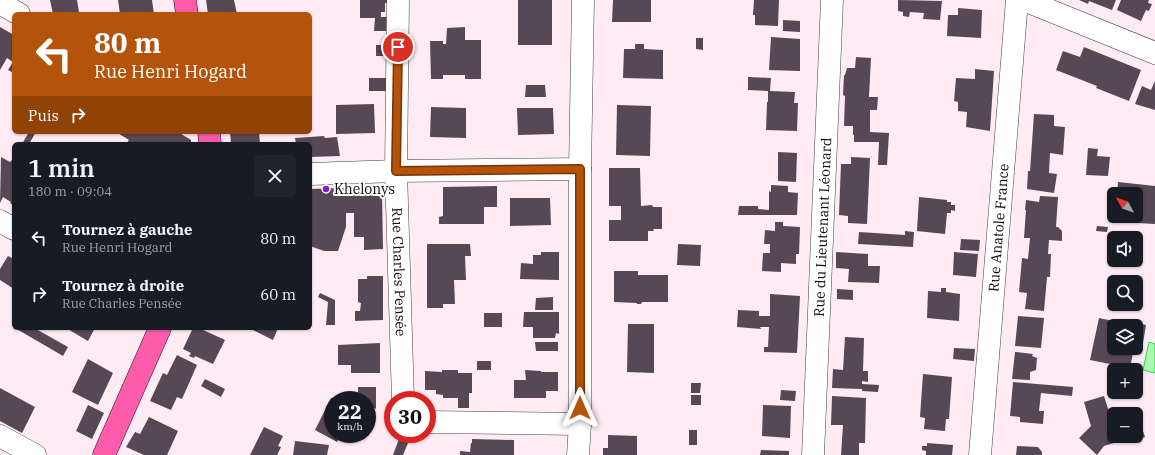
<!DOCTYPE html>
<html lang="fr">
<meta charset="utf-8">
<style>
body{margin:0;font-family:"IBM Plex Serif",serif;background:#20242c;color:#f1f3f6;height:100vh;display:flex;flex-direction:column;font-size:15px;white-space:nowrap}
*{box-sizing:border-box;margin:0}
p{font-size:13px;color:#9ea1a6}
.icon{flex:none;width:22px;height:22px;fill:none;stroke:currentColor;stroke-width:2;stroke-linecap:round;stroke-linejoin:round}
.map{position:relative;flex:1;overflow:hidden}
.side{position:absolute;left:12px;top:142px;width:300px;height:188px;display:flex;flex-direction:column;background:#171b24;border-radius:6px;box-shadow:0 1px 3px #0004}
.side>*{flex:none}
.guide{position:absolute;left:12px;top:12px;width:300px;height:122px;border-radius:6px;box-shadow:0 1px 3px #0004;background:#b45309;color:#fff;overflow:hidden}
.needle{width:26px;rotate:310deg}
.fabs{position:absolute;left:1107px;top:187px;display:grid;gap:8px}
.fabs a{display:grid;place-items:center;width:36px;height:36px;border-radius:6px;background:#171b24;box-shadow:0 1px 3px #0004;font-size:20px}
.speed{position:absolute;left:324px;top:391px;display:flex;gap:8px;font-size:20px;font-weight:700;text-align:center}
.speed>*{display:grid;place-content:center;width:52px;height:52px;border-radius:50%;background:#171b24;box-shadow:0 1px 3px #0004;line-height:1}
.speed small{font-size:10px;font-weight:400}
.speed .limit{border:6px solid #d22;background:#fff;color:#111}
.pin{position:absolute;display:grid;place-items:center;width:34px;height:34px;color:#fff;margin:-17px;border:2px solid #fff;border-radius:50%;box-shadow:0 1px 4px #0007}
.me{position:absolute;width:44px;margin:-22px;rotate:0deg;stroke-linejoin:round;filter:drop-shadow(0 0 3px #0008)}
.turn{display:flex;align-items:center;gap:14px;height:84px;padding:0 16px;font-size:18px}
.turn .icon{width:52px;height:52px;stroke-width:2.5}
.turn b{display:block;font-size:28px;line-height:34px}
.then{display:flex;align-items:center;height:38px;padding:0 16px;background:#0003;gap:8px;font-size:15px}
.round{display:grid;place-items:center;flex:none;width:42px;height:42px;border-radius:6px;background:#20242c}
.summary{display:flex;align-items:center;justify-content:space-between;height:68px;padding:0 16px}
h1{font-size:24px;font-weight:600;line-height:30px}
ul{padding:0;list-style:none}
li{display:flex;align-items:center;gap:12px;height:56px;padding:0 16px}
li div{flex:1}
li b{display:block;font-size:15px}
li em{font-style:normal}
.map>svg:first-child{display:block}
</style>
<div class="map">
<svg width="1155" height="455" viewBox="0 0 1155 455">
<rect width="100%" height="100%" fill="#ffebf4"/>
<path fill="#abfbb5" stroke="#2cd846" d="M1149,342L1155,344V373L1143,370Z"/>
<path fill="#564854" d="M50,0H77L79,12L68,14H53Z
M118,0H152L154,14H120Z
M206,0H234L237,14H208Z
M360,0H387V3H385V12H381V17H387V31H374L375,18H360Z
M518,0H552V45H518Z
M613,0H651V22H612Z
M754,0H779L778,26L755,25V15H753Z
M898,0L942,1L940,20L923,19L924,13L910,12L909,17L903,16V12L898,11Z
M1079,0H1116L1112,10L1089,1L1088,4Z
M1121,0H1149L1148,3L1152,4L1149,11L1146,10L1141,21L1117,10Z
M958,8L982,10L981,38L947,36L948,15H958Z
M783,20L800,21V32L783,31Z
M0,27L14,35V73L8,70L13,62L7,58L0,70Z
M465,27V40H481V79H465V75H443V79H431L430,41H443V44H446L447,28Z
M771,37L800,39V71L769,70Z
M696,38H703V50L696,49Z
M635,44H644V49L663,50V79L623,78L624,49H635Z
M376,45H387V56H376Z
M1084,47L1141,70L1129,101L1096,88L1097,86L1056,70L1063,51L1080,57Z
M856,57L871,58L869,97H878L877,110H870V132L889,133L887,165H878L879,142H854V135H853V126H844L845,96L843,95L844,75H845L847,68H855Z
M975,69L994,71L990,131L966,127L967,112L958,111V102L954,101L956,78L975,79Z
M748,77L771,78L770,91L795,92L794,103H798L797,131L766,130L767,102H768V91L748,90Z
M369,78H387V91H369Z
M1155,81V110L1135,104L1142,86L1151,90Z
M526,85H545L546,97H525Z
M374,104L375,133L336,134V105Z
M617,105L651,106L650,156L616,155Z
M431,107L466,108V138L430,137Z
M517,108H553L554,134L518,135Z
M1034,114L1054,115V126L1065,127L1063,155L1050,153L1049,173L1057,174L1054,193L1027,189L1028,171H1030Z
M29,132H36L29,144H22Z
M116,132H178L191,140V144H126L129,140Z
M230,132H259L260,144H231Z
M324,136L325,138L337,137L340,156L310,157V144H296L295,138Z
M1088,148L1098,149L1097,156L1110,157L1108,176L1086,175Z
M778,152L797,153L796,182L778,181Z
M1,157L10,162L12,160L14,161V206L10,203L11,202L3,197L0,203Z
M851,157L870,158L867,224L848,223V216L839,215L841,164H851Z
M609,168H640L641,206L652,205L653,207H662V229H653L654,231H648V241H609V220H621V206H609Z
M1118,182L1155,186V224L1137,223L1138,212H1136V194H1117Z
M771,185L788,186V192L798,193L797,215H738L739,206H758V209L769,210V191L771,192Z
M497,186V207H484V224H439V217L443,216V187Z
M377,187L382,193L383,249L364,250V237H354V213H346V227L338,251H324L310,246V189Z
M1040,196L1058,197L1056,227H1058L1062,231V241L1049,240L1048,254H1051L1050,277H1047L1044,311L1025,309L1027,293L1019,292L1022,258L1028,259L1030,238H1024L1026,210H1025L1026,200L1039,202Z
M919,197L947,200V202H951V205H955V211L951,210V213H947L945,234L917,231Z
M510,198H550L551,225L510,226Z
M775,222H783V226L800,227L799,254H796V264L781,263V272L762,271L763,253H770V244H764L765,230L775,231Z
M1097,226L1108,227L1107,232L1096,231Z
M905,231L914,232L913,247L858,244L859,232L905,235Z
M961,239L980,240L979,251L960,250Z
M427,244H470L471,256H465L466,280H454L455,304H443V308H427Z
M678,244L701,245L700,266L677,265Z
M541,252H559V280L520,279L521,263L533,264V255H541Z
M836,252L868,254V266H880L879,283L848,282L849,269L836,268Z
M954,252L978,254L976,277L953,275Z
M8,256L14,259V289L0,280V269Z
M614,271H638V275H668V302H642L641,304H637V303L614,302Z
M367,276H383V320L355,321V311H360L361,303L358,302V279H367Z
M941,288H946V292L960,294L959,321L927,318L928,291L941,292Z
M837,289L853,290V300L837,299Z
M320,293L335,300V325H326L328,302L318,297Z
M770,294L800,296L797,353L764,352V347H768L769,327H760L761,329L737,327L738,310L759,311V316H770Z
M553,297V310H535L536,298Z
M524,312H559V334L556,333L555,338H533V327H523Z
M484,313H502V327H484Z
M1018,316L1044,318L1041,348L1015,346Z
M1099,318L1133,325L1134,322L1146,325L1143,343L1136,342V326H1114V348H1134L1130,368L1090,360Z
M628,324H654V373L627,372Z
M15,328H37L36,329L68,347L63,356Z
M66,328H95L88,341Z
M193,328H199L225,340L213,364L195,356L194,358L189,356L191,353L183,349Z
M249,328H278L273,340Z
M845,337L864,338L863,371H868V382L862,381V384L879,385L878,392L862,391V389L832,388L833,369L843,370Z
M535,342H558V351H536Z
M380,343V373H351V365H338V345Z
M954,348L975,349L974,361L953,359Z
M1015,352L1033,354L1032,356L1037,358L1036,370L1030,372V380L1012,379Z
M177,355L197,365L182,399L177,397L171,410L150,401L163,373L167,375Z
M88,359L113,373L98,405L72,392Z
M477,361H491V370H477Z
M442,370H458V373H472V393H469V408H458V398H443V395L436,394V390H425V371L442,372Z
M525,370L541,371V372H558V391H546V398H514V380H526Z
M923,374L952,377L949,419H946L945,431L924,429L925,418L920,417Z
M205,379L225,389L221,397L201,386Z
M1013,382L1073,387L1072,396L1041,393L1039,411H1044L1043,424L1020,422V417L1010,416Z
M691,383H701L700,393H691Z
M358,387H376V409L367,402V400H364L358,395Z
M0,388L35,407L22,433L0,421Z
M781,390L796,391L795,401L780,400Z
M691,395H701V405H691Z
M832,396L866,398L865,443H859V455H841L843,425H831Z
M1104,396L1111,418L1114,417V436H1136V420L1139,419L1145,437L1131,442L1130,438L1104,446L1097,455L1079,438L1091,426L1084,402Z
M331,398L333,399V434H341L337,442L315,430Z
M88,405L104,413L92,439L76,431Z
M763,405L791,406L790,438L762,436Z
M149,417L178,431L167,455H144L126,447L135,432L140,434Z
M264,427L283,436L278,446L281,447L277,455H250Z
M689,430H697V445H689Z
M608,435L637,436V455H603V448H608Z
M399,439L408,443L403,455H393Z
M472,439L514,440V455H460V451L470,452L471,443H472Z
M295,441L329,445L327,455H293Z
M927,443L953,445L952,455H926V451L922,450V446H927Z
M1017,446L1038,447L1042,452V455H1016Z
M761,450L789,451V455H760Z"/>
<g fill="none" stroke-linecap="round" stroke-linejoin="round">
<g stroke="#3f3f3f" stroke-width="23">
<g id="minor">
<path id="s1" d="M398,0L396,171L403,400"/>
<path d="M1024,0L1155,53"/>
<path d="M0,3L19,14"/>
<path d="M310,174L396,171L580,169"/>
<path d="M0,221L14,229"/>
<path d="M427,422L580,424"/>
<path d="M0,436L35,455"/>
<path d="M578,455L580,424V169L583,0"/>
<path id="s2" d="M813,455L832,0"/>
<path id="s3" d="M980,455L1017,0"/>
</g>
</g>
<g stroke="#1d1d1d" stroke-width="23">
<path id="major" d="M185,0L187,14
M209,132L210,144
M104,455L160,328"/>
</g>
<use href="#minor" stroke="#fff" stroke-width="22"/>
<use href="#major" stroke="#ff5bac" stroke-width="22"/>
</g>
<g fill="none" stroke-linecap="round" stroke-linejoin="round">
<g stroke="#753606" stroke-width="10">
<path id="route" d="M398,47L396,171L580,169V408"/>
</g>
<use href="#route" stroke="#b45309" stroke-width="7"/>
</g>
<circle fill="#9319c7" stroke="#fff" stroke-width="1.5" cx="326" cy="189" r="4"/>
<g text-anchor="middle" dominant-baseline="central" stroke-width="4" stroke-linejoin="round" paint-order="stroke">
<g font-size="14" fill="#0c0c0c" stroke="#fff" text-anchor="start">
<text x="334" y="189">Khelonys</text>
</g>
<g font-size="14" fill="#0c0c0c" stroke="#fff">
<text stroke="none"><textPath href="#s3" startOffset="228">Rue Anatole France</textPath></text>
<text stroke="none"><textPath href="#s2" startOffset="228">Rue du Lieutenant Léonard</textPath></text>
<text stroke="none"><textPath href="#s1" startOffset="272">Rue Charles Pensée</textPath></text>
</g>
</g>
</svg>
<div class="fabs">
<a><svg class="needle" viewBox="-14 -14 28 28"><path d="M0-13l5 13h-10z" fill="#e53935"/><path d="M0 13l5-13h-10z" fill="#9ea1a6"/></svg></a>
<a><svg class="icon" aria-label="sound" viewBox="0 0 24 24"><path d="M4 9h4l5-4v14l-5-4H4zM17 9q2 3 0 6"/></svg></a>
<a><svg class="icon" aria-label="search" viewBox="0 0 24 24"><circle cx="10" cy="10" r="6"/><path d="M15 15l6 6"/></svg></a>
<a><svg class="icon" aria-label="layers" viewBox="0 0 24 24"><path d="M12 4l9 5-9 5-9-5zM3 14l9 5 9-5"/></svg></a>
<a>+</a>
<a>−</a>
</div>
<div class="speed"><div>22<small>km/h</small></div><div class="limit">30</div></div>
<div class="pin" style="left:398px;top:47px;background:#d93025"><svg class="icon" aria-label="arrive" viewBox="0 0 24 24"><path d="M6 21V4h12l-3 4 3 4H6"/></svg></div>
<svg class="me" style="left:580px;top:408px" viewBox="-20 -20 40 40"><path d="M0-17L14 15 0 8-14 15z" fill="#b45309" stroke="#fff" stroke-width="4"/></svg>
<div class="guide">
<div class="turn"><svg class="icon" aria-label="left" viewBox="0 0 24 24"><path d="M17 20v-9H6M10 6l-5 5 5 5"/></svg><div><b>80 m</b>Rue Henri Hogard</div></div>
<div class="then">Puis<svg class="icon" aria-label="right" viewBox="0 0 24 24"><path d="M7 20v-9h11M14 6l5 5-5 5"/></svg></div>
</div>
<section class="side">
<div class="summary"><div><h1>1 min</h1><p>180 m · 09:04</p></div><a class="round"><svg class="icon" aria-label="close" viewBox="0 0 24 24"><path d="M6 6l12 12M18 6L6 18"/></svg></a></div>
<ul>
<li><svg class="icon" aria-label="left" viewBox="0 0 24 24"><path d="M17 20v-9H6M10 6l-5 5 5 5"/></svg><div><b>Tournez à gauche</b><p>Rue Henri Hogard</p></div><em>80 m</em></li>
<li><svg class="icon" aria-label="right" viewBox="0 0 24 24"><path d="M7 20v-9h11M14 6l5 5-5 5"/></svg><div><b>Tournez à droite</b><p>Rue Charles Pensée</p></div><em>60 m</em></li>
</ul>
</section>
</div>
